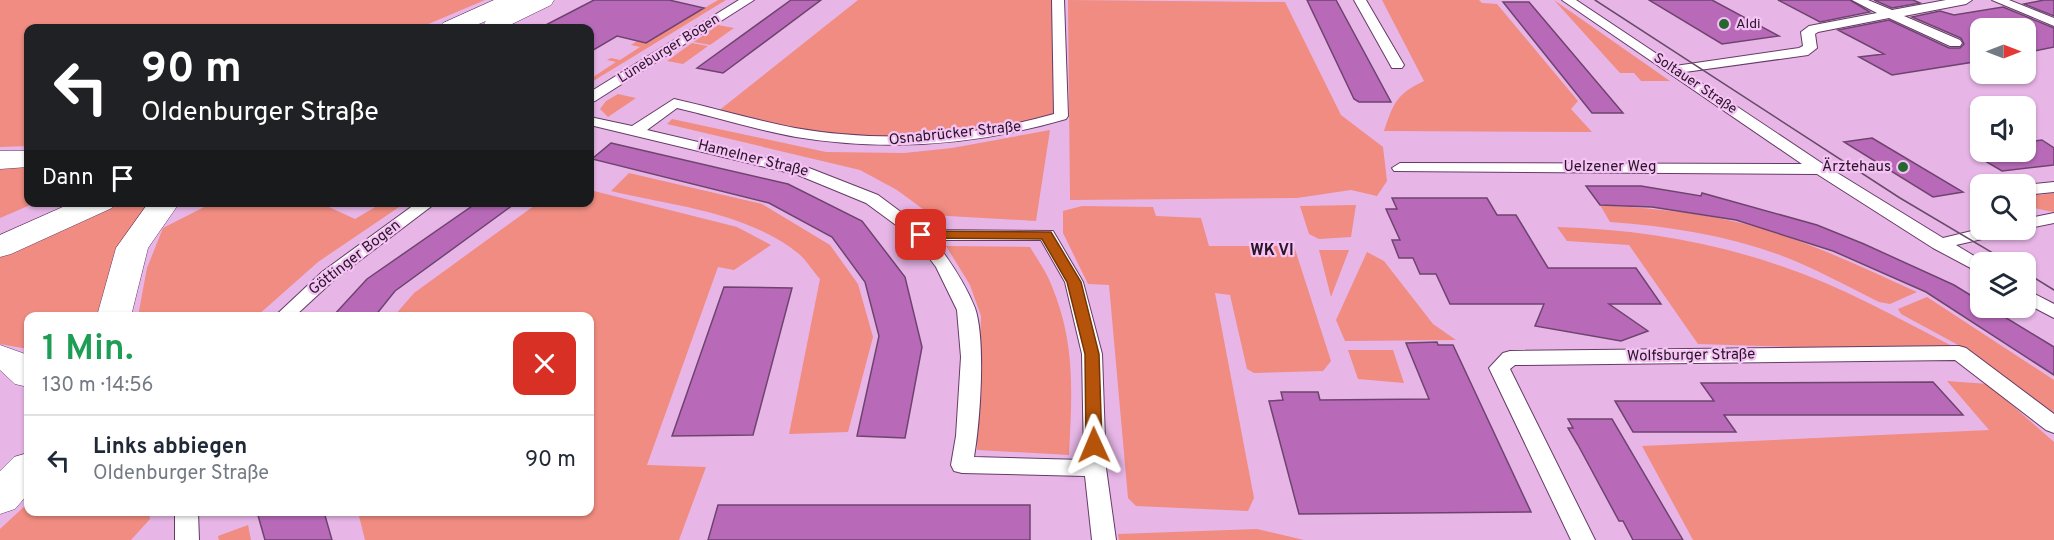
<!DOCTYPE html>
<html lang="de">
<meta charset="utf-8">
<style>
body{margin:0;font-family:Overpass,sans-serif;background:#f2f2f3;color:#1f2937;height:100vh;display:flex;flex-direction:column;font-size:22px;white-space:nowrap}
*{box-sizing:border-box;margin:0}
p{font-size:20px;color:#747a83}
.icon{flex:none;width:33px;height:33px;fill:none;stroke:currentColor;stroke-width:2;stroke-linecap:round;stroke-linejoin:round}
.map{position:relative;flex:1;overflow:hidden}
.side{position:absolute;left:24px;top:312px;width:570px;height:204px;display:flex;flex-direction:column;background:#fff;border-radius:12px;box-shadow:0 2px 4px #0004}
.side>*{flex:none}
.guide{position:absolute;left:24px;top:24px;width:570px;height:183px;border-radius:12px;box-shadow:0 2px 4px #0004;background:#202124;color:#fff;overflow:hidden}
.needle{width:39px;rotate:90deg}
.controls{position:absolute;left:1970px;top:18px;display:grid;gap:12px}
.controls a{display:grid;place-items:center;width:66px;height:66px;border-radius:12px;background:#fff;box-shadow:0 2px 4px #0004;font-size:30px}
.pin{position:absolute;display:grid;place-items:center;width:51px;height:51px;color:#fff;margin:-26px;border-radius:12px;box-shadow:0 3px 9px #0006}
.me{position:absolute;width:66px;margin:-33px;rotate:359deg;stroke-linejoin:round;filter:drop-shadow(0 0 4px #0008)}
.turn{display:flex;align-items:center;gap:21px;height:126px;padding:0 18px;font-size:27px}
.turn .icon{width:78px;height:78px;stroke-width:2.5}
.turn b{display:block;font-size:42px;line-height:51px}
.then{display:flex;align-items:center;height:57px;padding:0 18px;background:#0003;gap:12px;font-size:22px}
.round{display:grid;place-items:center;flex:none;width:63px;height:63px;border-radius:12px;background:#f2f2f3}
.head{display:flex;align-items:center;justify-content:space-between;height:102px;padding:0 18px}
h1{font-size:36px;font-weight:600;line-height:45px;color:#1e9e55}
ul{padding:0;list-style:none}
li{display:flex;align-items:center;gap:18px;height:90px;padding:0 18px;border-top:2px solid #e0e1e3}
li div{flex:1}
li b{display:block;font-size:22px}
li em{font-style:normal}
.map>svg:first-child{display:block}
</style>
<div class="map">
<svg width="2054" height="540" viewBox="0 0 2054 540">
<rect width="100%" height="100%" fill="#e7b6e7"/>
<path fill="#f08c81" d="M0,0H485L419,28H28V146L0,147Z
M718,0H726L590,83V79L616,62L607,60L611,58L620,60L640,47L631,45L637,41L646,43Z
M858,0H1058L1061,116L1021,128L874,142L795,132L717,112Z
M1068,0L1285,2L1341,115L1383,147L1387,181L1377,196L1351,190L1297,198L1070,200Z
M1382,0H1479L1482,3L1497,4L1578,101L1571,109L1592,132L1384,131C1393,104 1396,94 1424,81Z
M1554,0L1670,81H1641L1634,73H1620Z
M718,25L734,28L710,45L694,42Z
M692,43L708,46L683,64L667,61Z
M618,94L636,98L608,117L600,109L606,101Z
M672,119L826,152L904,153L952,148L1050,130L1036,221L931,215L897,190L860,170L667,124Z
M28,162V202L35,203L0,218V164Z
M629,173L762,204L830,245L858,284L873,337L848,432L789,434L820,279C813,271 807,261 799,254C747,212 674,206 611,191Z
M590,190L737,227L771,245L734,270L718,267L647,465L706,467L679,540H365L358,512H590V316H394L414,293L538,203L590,202Z
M2032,192L2039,195L2054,193V212L2038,209L2025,203V193Z
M114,203H154L106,290L101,316H28V349L0,344V253Z
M212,203H320L355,219L382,203H405L318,262L257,316H138L147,268L163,228Z
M1356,205L1351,237L1319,239L1309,234L1300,206Z
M1600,205C1644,208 1689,211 1732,221C1796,235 1857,265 1917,292L1890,304L1879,302C1847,286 1814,268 1780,255C1725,235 1667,226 1610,222Z
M1082,206L1153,207L1156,216L1201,218L1209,246H1294L1331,361L1323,371L1254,373L1247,369L1230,295L1215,293L1254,498L1248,511L1136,506L1128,498L1109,285L1088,284L1063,233V211Z
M1557,227C1633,229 1709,241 1781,266C1841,286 1898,318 1954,347H1795L1698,344L1629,245L1567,241Z
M946,246L1030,247C1037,259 1046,271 1051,284C1076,344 1072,392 1069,455L977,450L981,316L970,285Z
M1319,250H1349L1331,297Z
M1367,252L1384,261L1433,324L1456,340L1345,341L1336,320Z
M1927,297L2054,380V414L1960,346L1901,314L1898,309Z
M1348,350H1393L1404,383L1358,379Z
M1947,381L1988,384L2054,442V540H1693L1642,446L1989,430Z
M28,503V512H149L150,519L131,540H0V529Z
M248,525L251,540H219L218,536Z
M1257,529L1304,540H1119L1118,534Z"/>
<path fill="#b86ab9" stroke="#6e446e" stroke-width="1.5" d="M594,0H669L704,8L646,43L617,36L590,52V28H540Z
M791,0H821L723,73L697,68Z
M1307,0H1336L1391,102H1359L1354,99Z
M1649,0H1712L1779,36L1722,44Z
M1778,0H1850L1870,12L1820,22Z
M1874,0H1913L1920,3L1892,8Z
M2044,0H2054V16L2024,4Z
M1503,2H1529L1623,113H1592Z
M2003,7L2054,28V47L2025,53V28H1980V61L1892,75L1859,57L1884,54L1838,30L1889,20L1949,48H1960L1964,44L1961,38L1912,17L1940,11L1954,15Z
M1872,138L1963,192L1933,197L1844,142Z
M2042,140L2054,148V165L2002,171L1975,155L2025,152V142Z
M611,143L788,184L862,221L905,277L922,347L905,438L857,436L879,336L865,282L832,237L769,203L592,159Z
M1586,186H1641L1701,196L1702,193L1817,225L1864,244L1954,285L1980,301V308H1990L2054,347V375L1926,292L1833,251L1736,220L1652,207L1600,205Z
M1392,198H1487L1497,215H1516L1548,268H1636L1661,304H1609L1648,331L1621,341L1535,326L1544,304H1450L1436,274H1420L1413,258H1399L1392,240H1400L1386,209H1397Z
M478,202H517L395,291L375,316H333L367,279Z
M724,287L792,288L753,435L672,436Z
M1437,342L1438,345H1453L1531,512L1299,514L1269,401L1283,400L1281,392H1318L1320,400L1429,399L1406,343Z
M1933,382L1963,415H1724L1736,432H1633L1615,401H1714L1701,383Z
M1568,419H1612L1683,540H1633L1623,521H1619L1578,445L1568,428H1573Z
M718,505H1030V540H708Z
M257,512H324L332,540H265Z"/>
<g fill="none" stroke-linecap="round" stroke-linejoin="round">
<g stroke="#653b66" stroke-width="2">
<path id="street" d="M739,0H754L595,101L590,102V92Z
M1052,0H1064L1068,116L1066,119C977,145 888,152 796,137C756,130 716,117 677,108L647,130L809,168L878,195L925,230L1053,231L1083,282L1102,354L1106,468L1116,540H1092L1085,476L962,473L954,471L951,465L956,436L961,357L957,310L936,267L915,239L866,203L798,175L590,125V117L632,126L674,99C714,108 754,120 795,128C881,143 969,138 1054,114ZM934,240H1041L1065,282L1082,354L1084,460L974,457C980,423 986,340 975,308C965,283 950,261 934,240Z
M1354,0H1366L1404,65L1402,68H1392Z
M1562,0H1576L1675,66L1799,48L1803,46L1801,32L1809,26L1877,13L1852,0H1868L1892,10L1946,0H1972L1966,4L1904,16L1960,40L1962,43L1960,46H1950L1889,18L1818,32L1815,34L1817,48L1808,55L1685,72L1826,166L1943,238L1980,229L2007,230L2004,234L1956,245L1984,262H1980V273L1933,248L1817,174L1394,171L1392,168L1400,163L1802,164Z
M1992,0H2009L2054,18V26Z
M2054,182V192L2025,195V185Z
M418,202H437L334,280L295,316H275L322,272Z
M2054,213V223L2025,229V219Z
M2025,289L2054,304V318L2025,303Z
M1959,346L1966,348L2054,414V433L2046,430L1955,360L1515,365L1510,369L1595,540H1571L1489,368L1503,353L1510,351Z
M175,512H198L199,540H175Z"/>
</g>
<g stroke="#653b66" stroke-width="1">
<path id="highway" d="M494,0H554L551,5L504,28H488L484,23L486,21L469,28H439L443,23Z
M0,151H28V167L0,169Z
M74,202H116L112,208L11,254L0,257V235Z
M149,202H180L148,248L131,316H97L116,248Z
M0,345L28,355V387L15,384L0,370Z
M28,453V494L15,509L0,514V471L14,457Z"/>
</g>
<use href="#street" fill="#fff" fill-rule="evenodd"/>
<use href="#highway" fill="#fff" fill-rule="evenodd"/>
<path stroke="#674a67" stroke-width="1.5" d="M1595,0L1900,198L2008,262
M2025,272L2054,290"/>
</g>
<path fill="#b45309" stroke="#753606" stroke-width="1.5" d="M921,231L1051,232L1081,282L1099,354L1102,445L1100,449H1088L1086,445L1085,354L1067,282L1042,239L916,238L914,235L916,232Z"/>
<g fill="#266730" stroke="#f5c3f4" stroke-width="2">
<circle cx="1724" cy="24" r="6"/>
<circle cx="1903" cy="167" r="6"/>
</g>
<g text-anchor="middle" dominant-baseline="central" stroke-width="4.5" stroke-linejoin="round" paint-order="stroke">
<g font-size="14" fill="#271527" stroke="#f5c3f4" text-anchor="start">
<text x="1736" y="24">Aldi</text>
</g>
<g font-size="14" fill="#271527" stroke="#f5c3f4">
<text transform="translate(669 49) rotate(-32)">Lüneburger Bogen</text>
<text transform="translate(1695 84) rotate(34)">Soltauer Straße</text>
</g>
<g font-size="15" fill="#271527" stroke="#f5c3f4">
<text transform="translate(955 134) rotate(-6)">Osnabrücker Straße</text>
<text transform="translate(753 159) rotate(14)">Hamelner Straße</text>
<text x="1610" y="167">Uelzener Weg</text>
<text transform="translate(355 258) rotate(-38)">Göttinger Bogen</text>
<text transform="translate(1691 356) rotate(-1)">Wolfsburger Straße</text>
</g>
<g font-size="15" fill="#271527" stroke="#f5c3f4" text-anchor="end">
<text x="1891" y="167">Ärztehaus</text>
</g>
<g font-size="16" font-weight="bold" fill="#271527" stroke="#f5c3f4">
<text x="1272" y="251">WK VI</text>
</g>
</g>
</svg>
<div class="controls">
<a><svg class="needle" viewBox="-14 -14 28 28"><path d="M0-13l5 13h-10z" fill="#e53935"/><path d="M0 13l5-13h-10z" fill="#747a83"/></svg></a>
<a><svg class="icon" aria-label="sound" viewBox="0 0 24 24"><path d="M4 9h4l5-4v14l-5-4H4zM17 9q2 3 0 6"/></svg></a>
<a><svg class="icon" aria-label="search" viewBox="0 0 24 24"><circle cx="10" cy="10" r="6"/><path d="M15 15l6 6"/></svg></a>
<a><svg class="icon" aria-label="layers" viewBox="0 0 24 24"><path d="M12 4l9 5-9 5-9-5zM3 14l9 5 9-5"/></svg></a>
</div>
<div class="pin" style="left:921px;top:235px;background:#d93025"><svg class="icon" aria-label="arrive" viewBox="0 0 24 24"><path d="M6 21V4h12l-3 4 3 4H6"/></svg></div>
<svg class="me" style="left:1094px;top:445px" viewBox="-20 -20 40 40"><path d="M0-17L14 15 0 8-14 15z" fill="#b45309" stroke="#fff" stroke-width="4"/></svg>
<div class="guide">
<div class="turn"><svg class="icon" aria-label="left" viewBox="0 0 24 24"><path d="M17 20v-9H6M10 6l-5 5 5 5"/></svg><div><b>90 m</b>Oldenburger Straße</div></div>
<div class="then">Dann<svg class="icon" aria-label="arrive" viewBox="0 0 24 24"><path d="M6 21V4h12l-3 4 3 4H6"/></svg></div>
</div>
<section class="side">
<div class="head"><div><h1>1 Min.</h1><p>130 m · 14:56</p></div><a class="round" style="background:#d93025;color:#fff"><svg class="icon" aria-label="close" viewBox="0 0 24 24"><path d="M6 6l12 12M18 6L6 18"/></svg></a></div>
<ul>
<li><svg class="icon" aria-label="left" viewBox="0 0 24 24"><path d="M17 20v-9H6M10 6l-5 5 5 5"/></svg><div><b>Links abbiegen</b><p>Oldenburger Straße</p></div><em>90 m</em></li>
</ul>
</section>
</div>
